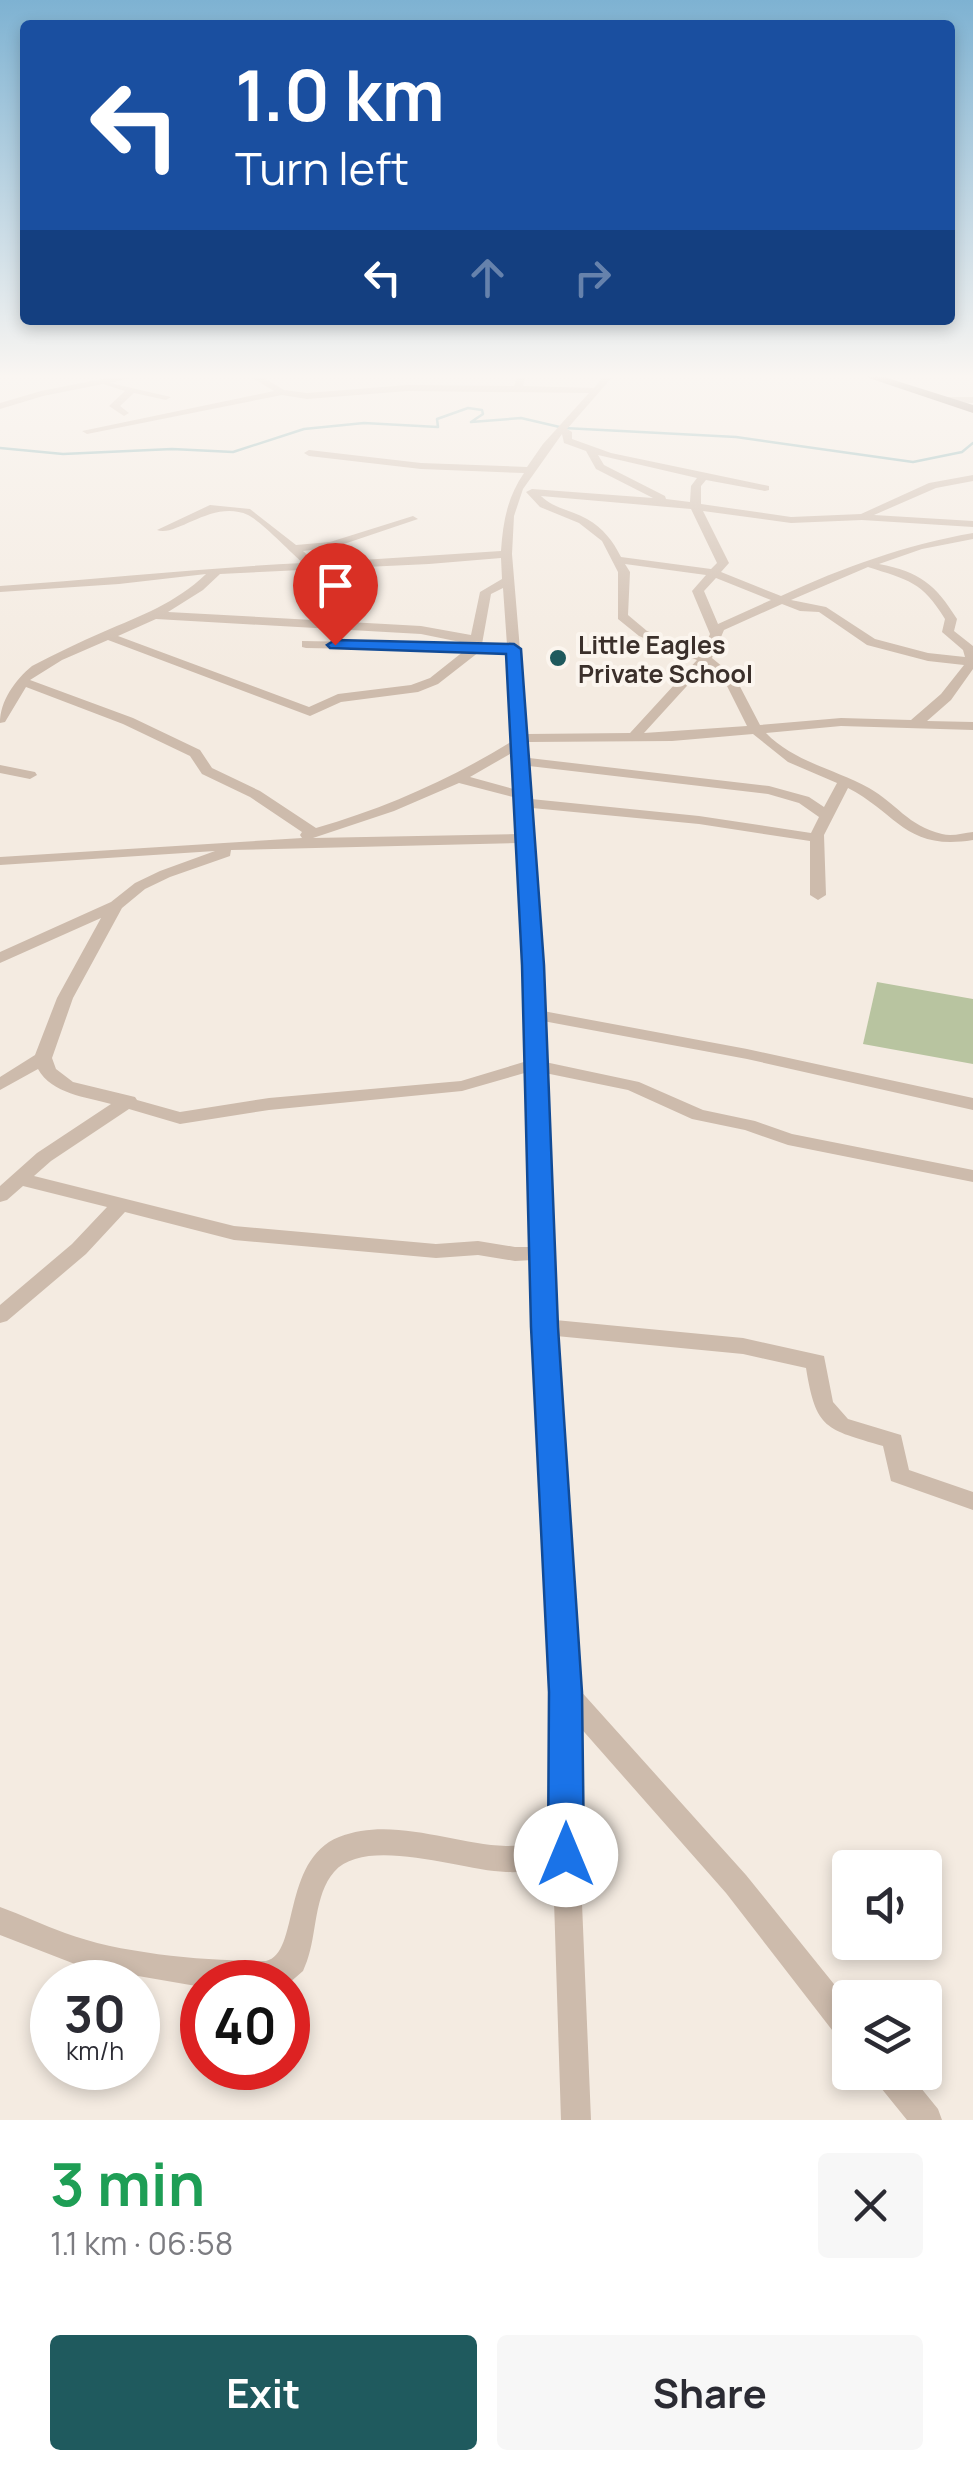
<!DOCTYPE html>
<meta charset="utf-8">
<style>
body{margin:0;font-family:Manrope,sans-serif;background:#f7f7f7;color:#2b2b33;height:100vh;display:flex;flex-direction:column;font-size:38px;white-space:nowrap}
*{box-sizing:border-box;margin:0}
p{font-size:32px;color:#7c7c81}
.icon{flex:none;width:55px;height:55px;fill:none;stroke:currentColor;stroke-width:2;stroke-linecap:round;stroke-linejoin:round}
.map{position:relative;height:2120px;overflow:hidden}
.side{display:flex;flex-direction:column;background:#fff;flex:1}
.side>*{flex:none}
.banner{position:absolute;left:20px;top:20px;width:935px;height:305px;border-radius:10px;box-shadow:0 5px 15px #0003;background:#1a4fa0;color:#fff;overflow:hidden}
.controls{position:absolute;left:832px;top:1850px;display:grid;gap:20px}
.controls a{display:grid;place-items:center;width:110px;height:110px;border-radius:10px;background:#fff;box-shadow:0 5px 15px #0003;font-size:50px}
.speed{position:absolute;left:30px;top:1960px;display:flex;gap:20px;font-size:50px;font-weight:700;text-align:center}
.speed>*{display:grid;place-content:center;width:130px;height:130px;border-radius:50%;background:#fff;box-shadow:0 5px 15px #0003;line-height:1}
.speed small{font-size:25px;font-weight:400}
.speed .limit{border:15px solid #d22;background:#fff;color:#111}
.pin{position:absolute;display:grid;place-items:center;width:85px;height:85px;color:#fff;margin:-102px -42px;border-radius:50% 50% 50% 0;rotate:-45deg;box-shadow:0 0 10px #0007}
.pin .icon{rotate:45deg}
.me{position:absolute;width:110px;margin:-55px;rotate:0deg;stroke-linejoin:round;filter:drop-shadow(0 0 8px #0008)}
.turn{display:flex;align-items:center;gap:35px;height:210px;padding:0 50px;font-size:45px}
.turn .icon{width:130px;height:130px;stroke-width:2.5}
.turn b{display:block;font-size:70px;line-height:85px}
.lanes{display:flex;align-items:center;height:95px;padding:0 50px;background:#0003;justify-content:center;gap:50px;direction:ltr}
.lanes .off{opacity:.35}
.round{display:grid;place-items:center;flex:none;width:105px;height:105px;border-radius:10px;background:#f7f7f7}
.headline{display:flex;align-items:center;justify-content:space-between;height:170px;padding:0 50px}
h1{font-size:60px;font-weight:700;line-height:75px;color:#1e9e55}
.cta{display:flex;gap:20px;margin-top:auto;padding:20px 50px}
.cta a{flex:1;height:115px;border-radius:10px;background:#1f5a5e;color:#fff;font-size:40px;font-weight:700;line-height:115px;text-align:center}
.cta a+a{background:#f7f7f7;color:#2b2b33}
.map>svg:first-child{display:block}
</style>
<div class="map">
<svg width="973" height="2120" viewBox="0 0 973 2120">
<rect width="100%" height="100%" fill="#f4ebe1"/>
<path fill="#b8c4a0" d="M877,982L973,999V1064L863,1044Z"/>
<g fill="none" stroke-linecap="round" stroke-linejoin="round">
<path stroke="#7fb0b2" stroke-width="2.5" d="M0,448L63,454L172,449L233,452L304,429L364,423L438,427L437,419L468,408L482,410L483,414L471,422L521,418L564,428L736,437L913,462L962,452L973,443"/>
<path fill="#cdbbac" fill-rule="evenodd" d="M122,375H141L110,383L171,397L166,400L134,393L120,406L129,413L124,416L109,406L125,391L103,384L43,396L0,409V403L41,391Z
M248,375H259L284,390L307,393L408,385L514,386L518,375H526L523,386L594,388L605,375H614L567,429L572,432V439L611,453L769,486V490L765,491L706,480L701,486V504L791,517L861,514L929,483L973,475V481L936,488L874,515L973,521V527L862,520L791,523L703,511L729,563L721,572L781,596C844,567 905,545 973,533V539L922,549L879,564C920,572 935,584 957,619L954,631L973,646V669L951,700L927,721L973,722V730L841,726L766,733C794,762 835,769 869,788C896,803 908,826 942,834C952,837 963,833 973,832V840C906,851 898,814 848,788L824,835L826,895L818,900L810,895V841L699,824L532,808L543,1011L747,1049L973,1098V1110L747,1059L543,1021L545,1062L639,1082L703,1110L755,1121L792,1134L973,1170V1182L788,1145L745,1130L692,1119L628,1090L545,1073L555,1320L743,1338L824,1356L833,1402L848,1419L901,1435L909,1470L973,1492V1510L891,1481L883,1446C826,1429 816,1430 806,1368L743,1354L556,1336L578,1688L746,1875L850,2004V2043L839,2039L726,1893L578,1725L580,1855L591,2120H561L553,1869C537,1870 521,1873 506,1872C462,1871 366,1835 334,1872C314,1895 317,1934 307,1961L303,1971L288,1984L202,1982V1987L80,1966L0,1935V1907C22,1915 43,1925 65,1933C121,1954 206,1961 266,1961C300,1954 281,1860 339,1837C392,1816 452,1844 506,1846C521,1846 537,1844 552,1843V1692L533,1260L515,1261L478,1255L436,1258L234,1240L125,1212L86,1254L7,1321L0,1323V1305L72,1244L107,1207L23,1186L7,1200L0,1202V1186L37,1153L111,1104C86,1097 52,1094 38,1069L0,1090V1077L35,1055L57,998L101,918L0,963V952L111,902L135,883L160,871L215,851L0,865V857L302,838L300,835L302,832L250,797L202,774L190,756L123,724L26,687L5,722L0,723C0,701 15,680 32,666C55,654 80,642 103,632C140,616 176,603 206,574L119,584L0,592V586C101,579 202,568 303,563C290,552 262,522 248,515C212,499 176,538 157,530L210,505L250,509L296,545L330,542L413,516L418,519L335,547L303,551L316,563L501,551C503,522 507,498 524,473L421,469L309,456L304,453L309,450L421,463L527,467L543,444L589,393L408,391L307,399L282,395L87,434L82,431L274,391ZM562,434L564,443L586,451L596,469L653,498L532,489L526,492L540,507L579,523L602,541L618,572V619L639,636L697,660L630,733L527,734L512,554L514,516L523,489ZM598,455L697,478L691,486L690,502L666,499L665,496L604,465ZM541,496L691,509L717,563L711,569L621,557C613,541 603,528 587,519C572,510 554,509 541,496ZM501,558L502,579L480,592L471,635L421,626L168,612L203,590L220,574L429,564ZM625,564L706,575L692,591L710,634L702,653L647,631L628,615L630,572ZM868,567C908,580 922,581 945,619L942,632L963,650L965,657L928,653L875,639L826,607L791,600ZM716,578L771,600L718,624L704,591ZM503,588L507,645L482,644L491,594ZM782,604L800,611L819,612L867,645L928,661L964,665L941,694L911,720L841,718L760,725L735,677L712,658L724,630ZM156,619L421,634L470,644L302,641V647L306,648L464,651L430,678L411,685L338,694L309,707L118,636ZM108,640L310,716L341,702L418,692L438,684L479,652L508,653L514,740C453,778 386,808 316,828L260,791L212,768L200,750L133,718L30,680L62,660ZM706,665L725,682L747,726L644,733ZM753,734L788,762L837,783L824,807L809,797L769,786L529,758L528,742L672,741ZM515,751L517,790L470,777ZM529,766L768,794L799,803L819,817L811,833L699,816L531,799ZM459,783L517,798L519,834L313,838L394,811ZM519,843L527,1061L461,1081L269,1098L180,1112L137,1100L135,1097L73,1082L56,1069L52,1058L73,998L122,908L145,889L170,877L230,856L231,850ZM528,1072L532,1247H515L478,1241L436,1244L234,1226L34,1176L51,1161L129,1109L180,1124L269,1110L462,1091Z
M945,397H973V403L942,402V398Z
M0,765L35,772L37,775L30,779L0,773Z
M873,2072H908L938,2109L942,2120H907L877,2083Z"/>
<path fill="#7d675c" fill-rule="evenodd" d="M860,375H878L973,405V413Z"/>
</g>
<linearGradient id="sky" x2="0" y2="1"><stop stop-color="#7eb2d2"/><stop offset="0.56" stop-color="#faf6f2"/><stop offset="1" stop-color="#faf6f2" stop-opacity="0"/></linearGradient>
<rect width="973" height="672" fill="url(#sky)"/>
<path fill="#1a73e8" stroke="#114b97" stroke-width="2.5" d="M335,640L514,644L521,649L544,965L558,1327L582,1692L584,1855L579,1867L566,1872L554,1867L548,1855L549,1692L531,1327L522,965L506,654L330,648L327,645Z"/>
<circle fill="#1f5a5e" stroke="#fbf5ee" stroke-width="4" cx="558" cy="658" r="10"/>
<g text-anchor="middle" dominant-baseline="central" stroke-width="8" stroke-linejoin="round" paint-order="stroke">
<g font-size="25" font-weight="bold" fill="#3b302b" stroke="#fbf5ee" text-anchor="start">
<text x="578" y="644">Little Eagles<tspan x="578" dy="29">Private School</tspan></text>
</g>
</g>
</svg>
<div class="controls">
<a><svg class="icon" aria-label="sound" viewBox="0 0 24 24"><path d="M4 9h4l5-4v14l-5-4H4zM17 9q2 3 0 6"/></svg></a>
<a><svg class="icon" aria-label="layers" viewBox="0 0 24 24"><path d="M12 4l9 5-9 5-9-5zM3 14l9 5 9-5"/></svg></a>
</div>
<div class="speed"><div>30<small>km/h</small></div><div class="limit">40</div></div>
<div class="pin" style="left:335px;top:645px;background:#d93025"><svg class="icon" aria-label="arrive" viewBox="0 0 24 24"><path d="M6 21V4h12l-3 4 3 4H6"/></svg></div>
<svg class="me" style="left:566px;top:1855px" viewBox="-20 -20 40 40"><circle r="19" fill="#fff"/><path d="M0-13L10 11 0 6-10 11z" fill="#1a73e8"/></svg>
<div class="banner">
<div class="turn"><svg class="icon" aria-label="left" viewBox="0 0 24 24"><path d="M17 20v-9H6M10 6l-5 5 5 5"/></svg><div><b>1.0 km</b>Turn left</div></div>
<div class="lanes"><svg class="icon" aria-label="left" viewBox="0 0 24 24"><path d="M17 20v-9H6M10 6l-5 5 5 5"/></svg><svg class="icon off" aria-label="ahead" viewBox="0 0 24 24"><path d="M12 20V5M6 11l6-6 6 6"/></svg><svg class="icon off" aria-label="right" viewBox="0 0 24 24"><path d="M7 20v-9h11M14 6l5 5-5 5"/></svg></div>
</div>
</div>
<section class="side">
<div class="headline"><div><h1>3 min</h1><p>1.1 km · 06:58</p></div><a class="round"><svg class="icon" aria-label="close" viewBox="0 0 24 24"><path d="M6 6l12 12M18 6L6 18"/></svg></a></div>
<div class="cta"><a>Exit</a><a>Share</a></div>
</section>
